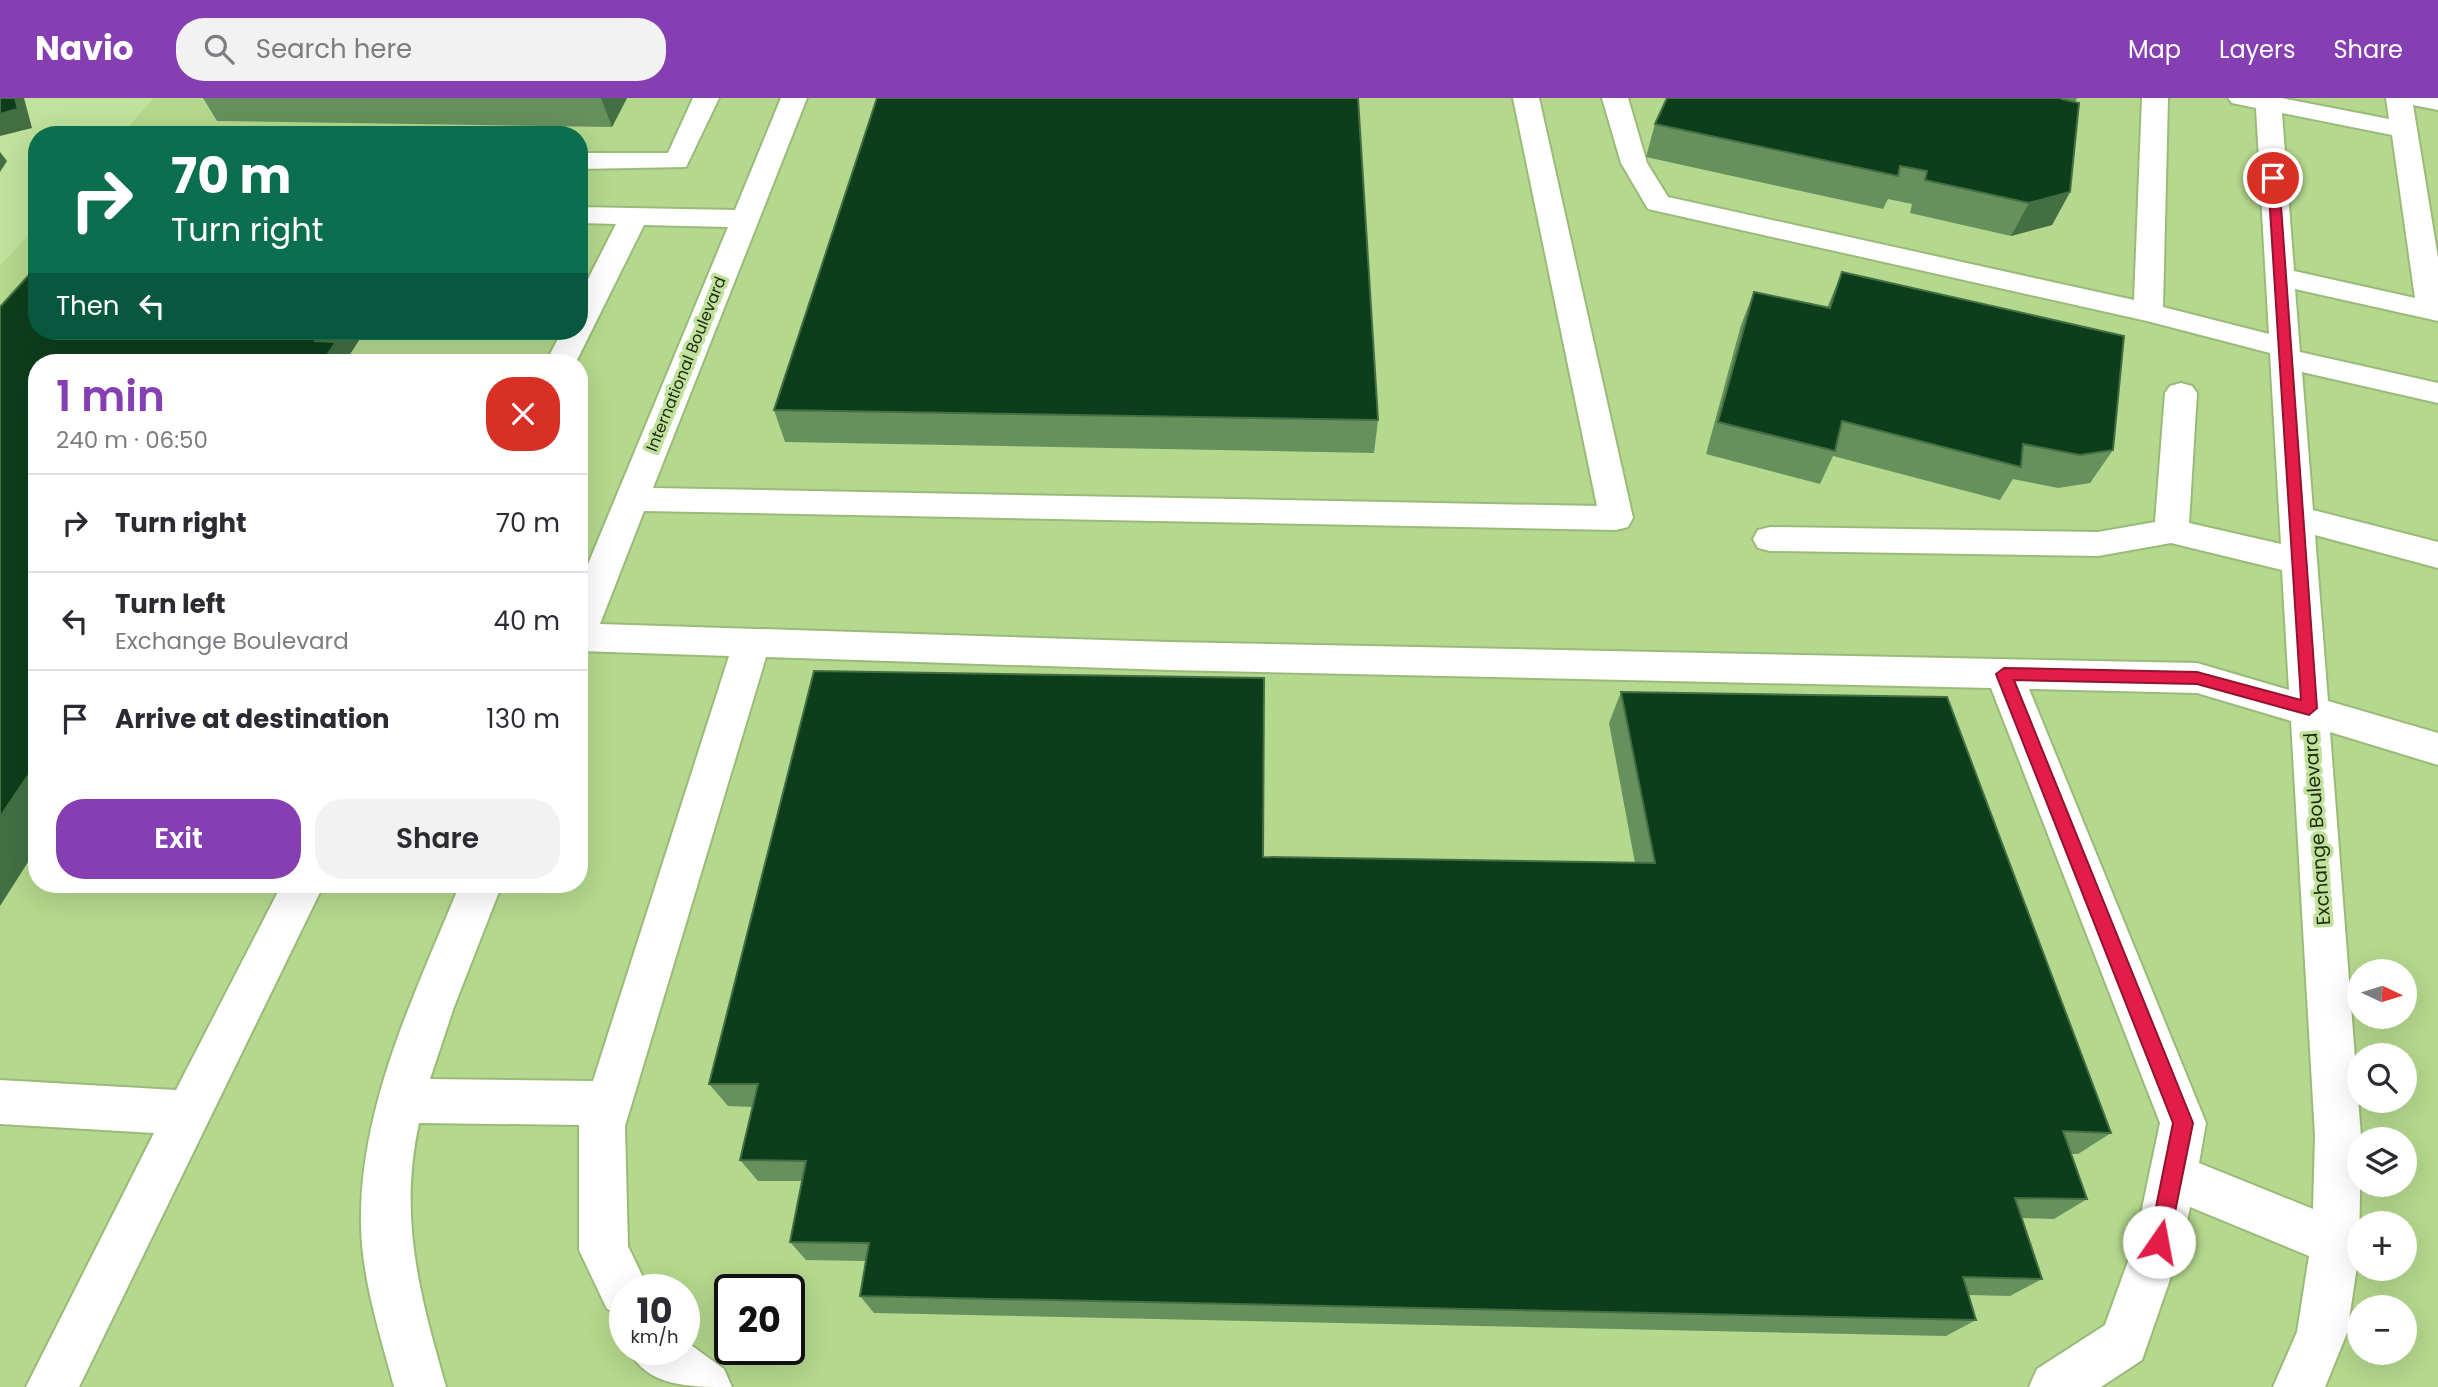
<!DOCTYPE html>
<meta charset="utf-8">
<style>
body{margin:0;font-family:Poppins,sans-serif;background:#f2f2f3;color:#2b2b33;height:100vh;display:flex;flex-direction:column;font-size:26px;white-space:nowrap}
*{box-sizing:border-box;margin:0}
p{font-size:23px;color:#7c7c81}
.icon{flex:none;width:38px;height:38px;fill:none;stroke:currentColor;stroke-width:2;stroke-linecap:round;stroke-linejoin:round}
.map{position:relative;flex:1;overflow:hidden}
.details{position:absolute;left:28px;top:256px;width:560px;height:539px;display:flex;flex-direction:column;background:#fff;border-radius:28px;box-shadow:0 7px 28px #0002}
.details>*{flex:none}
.guide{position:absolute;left:28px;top:28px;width:560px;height:214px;border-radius:28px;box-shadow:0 7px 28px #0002;background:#0b6e4f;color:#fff;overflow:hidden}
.needle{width:46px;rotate:94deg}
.controls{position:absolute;left:2347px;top:861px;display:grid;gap:14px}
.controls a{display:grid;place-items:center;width:70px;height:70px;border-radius:50%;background:#fff;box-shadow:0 7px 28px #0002;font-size:35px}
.speed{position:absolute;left:609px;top:1176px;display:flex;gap:14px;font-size:35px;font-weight:700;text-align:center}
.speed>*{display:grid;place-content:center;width:91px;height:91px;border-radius:50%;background:#fff;box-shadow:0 7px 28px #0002;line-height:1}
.speed small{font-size:18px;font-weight:400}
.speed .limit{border:4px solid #111;border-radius:10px;background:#fff;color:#111}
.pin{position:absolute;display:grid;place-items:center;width:60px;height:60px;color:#fff;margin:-30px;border:4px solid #fff;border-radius:50%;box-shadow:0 2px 7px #0007}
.me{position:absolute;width:77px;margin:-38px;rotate:12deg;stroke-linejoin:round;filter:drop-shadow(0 0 5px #0008)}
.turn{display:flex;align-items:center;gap:24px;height:147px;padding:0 28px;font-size:32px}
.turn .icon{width:91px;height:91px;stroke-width:2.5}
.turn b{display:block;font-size:49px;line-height:60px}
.then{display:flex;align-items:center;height:66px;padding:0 28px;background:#0003;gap:14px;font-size:26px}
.round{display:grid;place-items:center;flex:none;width:74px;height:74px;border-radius:28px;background:#f2f2f3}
.head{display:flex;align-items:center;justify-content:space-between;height:119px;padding:0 28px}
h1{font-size:42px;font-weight:600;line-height:52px;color:#853fb2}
.action{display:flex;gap:14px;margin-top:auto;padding:14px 28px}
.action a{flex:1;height:80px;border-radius:28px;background:#853fb2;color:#fff;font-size:28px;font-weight:600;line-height:80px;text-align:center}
.action a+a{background:#f2f2f3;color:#2b2b33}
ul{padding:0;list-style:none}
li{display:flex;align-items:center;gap:21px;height:98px;padding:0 28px;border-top:2px solid #e1e1e2}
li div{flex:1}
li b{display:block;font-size:26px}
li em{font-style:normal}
header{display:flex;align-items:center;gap:42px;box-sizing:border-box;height:98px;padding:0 35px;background:#853fb2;color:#fff}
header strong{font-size:33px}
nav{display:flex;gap:38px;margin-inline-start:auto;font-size:24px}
.search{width:490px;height:63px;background:#f2f2f3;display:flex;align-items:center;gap:18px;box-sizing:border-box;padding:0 24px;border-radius:28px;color:#7c7c81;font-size:26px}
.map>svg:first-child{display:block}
</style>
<header>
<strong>Navio</strong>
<div class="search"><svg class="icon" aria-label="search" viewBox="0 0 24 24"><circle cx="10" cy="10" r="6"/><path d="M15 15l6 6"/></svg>Search here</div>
<nav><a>Map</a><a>Layers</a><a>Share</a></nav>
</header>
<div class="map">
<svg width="2438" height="1289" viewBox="0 0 2438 1289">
<rect width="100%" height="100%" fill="#c0e29d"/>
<path fill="#b4d88d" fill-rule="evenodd" d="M154,0H2438V1289H0V168L37,128V233H579V37H121ZM37,264H579V786H37ZM2359,873H2404V919H2359ZM2359,957H2404V1003H2359ZM2359,1041H2404V1087H2359ZM2359,1125H2404V1171H2359ZM625,1192H684V1251H625ZM730,1192H789V1251H730ZM2359,1209H2404V1255H2359Z"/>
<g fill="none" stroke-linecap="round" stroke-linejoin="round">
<g stroke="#9abb78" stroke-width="4">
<path id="minor" d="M693,0H719L686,69L579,71V55H668Z
M781,0H807L653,390L1597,408L1513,0H1539L1633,420L1628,429L1616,432L644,413L600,526L1169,544L2197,565L2289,592L2282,472L2171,445L2098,458L1770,453L1758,450L1753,441L1758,432L1770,429L2098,434L2155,424L2165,295L2170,288L2181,285L2192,288L2197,295L2189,425L2281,446L2270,255L2147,223L1648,111L1621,65L1602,0H1628L1647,65L1668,99L2134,202L2142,0H2168L2163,209L2269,236L2256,10L2232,5L2228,0H2281L2389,21L2386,0H2438V12L2413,7L2438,160V223L2295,191L2300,254L2438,285V305L2302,274L2313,412L2438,444V470L2315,437L2328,603L2438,635V667L2330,634L2361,1038L2359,1155L2347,1235L2325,1289H2273L2297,1234L2309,1158L2190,1109L2183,1144L2142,1262L2101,1289H2029L2037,1271L2105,1227L2135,1144L2160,1025L1991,590L1169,572L766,559L625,1028L628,1148L649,1192H625V1218L607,1211L579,1152V1027L419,1025C398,1121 420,1198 446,1289H394C380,1236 362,1182 361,1127C359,1007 416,894 460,786H502L454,909L430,981L593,983L729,558L579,553V488L728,129L644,127L576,264H546L562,233H579V199L616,126L579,125V109L735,112ZM2282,15L2392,37L2415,200L2294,173ZM2029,591L2197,595L2291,623L2315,1038L2313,1111L2199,1065L2206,1025Z
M282,786H324L79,1289H26L154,1035L0,1026V982L176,992Z
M684,1242L724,1271L732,1289C688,1289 647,1289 628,1251H684Z"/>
</g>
<use href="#minor" fill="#fff" fill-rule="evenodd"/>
</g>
<path fill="#66905c" d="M203,0H627L612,29L217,23Z
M1667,0H2077L2075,4L2070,94L2052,127L2011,138L1910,115L1912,106L1888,101L1883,111L1646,59L1655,26Z
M1842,174L2113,352L2090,385L2058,390L2013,381L2000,402L1833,358L1820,386L1706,356L1741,227L1754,194L1827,210Z
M774,312L1378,322L1374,355L785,344Z
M1621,594L2111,1035L2078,1056H2071L2087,1101L2054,1121L2022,1120L2042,1181L2010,1198L1969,1197L1976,1222L1946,1238L874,1215L860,1198L866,1163L806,1162L790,1144L802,1083H758L740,1062L753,1009L728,1008L709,986L1263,759L1635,765L1609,625Z"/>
<path fill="#436f43" d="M15,0H24L32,30L0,38V16Z
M601,0H627L612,29Z
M0,54L7,63L0,74Z
M2070,94L2052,127L2011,138L2029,105Z
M322,233H365L347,261L349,264H322L315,243Z
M37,664V750L0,808V719Z"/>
<path fill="#0d3e1c" stroke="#436f43" stroke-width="2" d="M0,0H15L18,11L0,16Z
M877,0H1358L1378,322L774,312Z
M1667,0H2061V1L2079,5L2070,94L2029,105L1925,82L1927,73L1900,68L1898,78L1655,26Z
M37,168V233H322L315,243L336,244L322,264H37V664L0,719V209Z
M1842,174L2124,238L2113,352L2080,357L2023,346L2021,369L1842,323L1835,353L1718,324L1754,194L1830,210Z
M814,573L1264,580L1263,759L1655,765L1621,594L1947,599L2111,1035L2063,1033L2087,1101L2015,1100L2042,1181L1963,1179L1976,1222L860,1198L869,1145L790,1144L806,1063L740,1062L758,986H709Z"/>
<path fill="#e11d48" stroke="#92132f" stroke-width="2" d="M2273,76L2279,80L2317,610L2309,617L2197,586L2014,582L2193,1025L2169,1144L2166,1151L2159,1154L2151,1151L2149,1144L2173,1025L1996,576L2004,570L2197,574L2301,602L2268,80Z"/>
<g text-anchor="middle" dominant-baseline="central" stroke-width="7" stroke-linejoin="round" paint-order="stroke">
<g font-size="16" fill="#1d290e" stroke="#c0e29d">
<text transform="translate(686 266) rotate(-68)">International Boulevard</text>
</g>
<g font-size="19" fill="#1d290e" stroke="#c0e29d">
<text transform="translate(2317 731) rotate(-94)">Exchange Boulevard</text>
</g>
</g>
</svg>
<div class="controls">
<a><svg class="needle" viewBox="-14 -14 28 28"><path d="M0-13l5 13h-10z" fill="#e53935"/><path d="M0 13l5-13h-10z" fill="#7c7c81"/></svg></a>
<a><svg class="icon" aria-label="search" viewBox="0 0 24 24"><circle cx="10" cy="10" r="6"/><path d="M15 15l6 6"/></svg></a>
<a><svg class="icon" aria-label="layers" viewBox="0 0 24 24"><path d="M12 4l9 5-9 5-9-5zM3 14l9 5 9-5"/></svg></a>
<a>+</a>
<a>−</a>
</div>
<div class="speed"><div>10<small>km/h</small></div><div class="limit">20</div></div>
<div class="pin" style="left:2273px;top:80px;background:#d93025"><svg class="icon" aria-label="arrive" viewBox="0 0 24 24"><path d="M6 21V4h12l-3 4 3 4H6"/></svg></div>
<svg class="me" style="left:2159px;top:1144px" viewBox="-20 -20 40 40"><circle r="19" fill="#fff"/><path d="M0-13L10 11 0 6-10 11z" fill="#e11d48"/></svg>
<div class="guide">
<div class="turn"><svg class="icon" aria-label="right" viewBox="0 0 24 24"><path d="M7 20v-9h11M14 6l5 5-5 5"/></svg><div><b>70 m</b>Turn right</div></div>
<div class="then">Then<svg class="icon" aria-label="left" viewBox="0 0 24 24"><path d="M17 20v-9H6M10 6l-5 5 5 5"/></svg></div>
</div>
<section class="details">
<div class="head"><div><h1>1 min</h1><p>240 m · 06:50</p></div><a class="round" style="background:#d93025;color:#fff"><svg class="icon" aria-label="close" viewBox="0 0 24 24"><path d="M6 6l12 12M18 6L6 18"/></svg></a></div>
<ul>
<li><svg class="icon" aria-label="right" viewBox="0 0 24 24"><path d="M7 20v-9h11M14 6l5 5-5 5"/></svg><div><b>Turn right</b></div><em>70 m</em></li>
<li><svg class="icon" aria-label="left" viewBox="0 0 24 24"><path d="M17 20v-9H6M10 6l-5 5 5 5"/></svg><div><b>Turn left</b><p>Exchange Boulevard</p></div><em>40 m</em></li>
<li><svg class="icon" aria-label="arrive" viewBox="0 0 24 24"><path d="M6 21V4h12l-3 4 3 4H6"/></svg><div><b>Arrive at destination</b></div><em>130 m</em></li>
</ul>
<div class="action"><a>Exit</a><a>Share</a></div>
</section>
</div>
